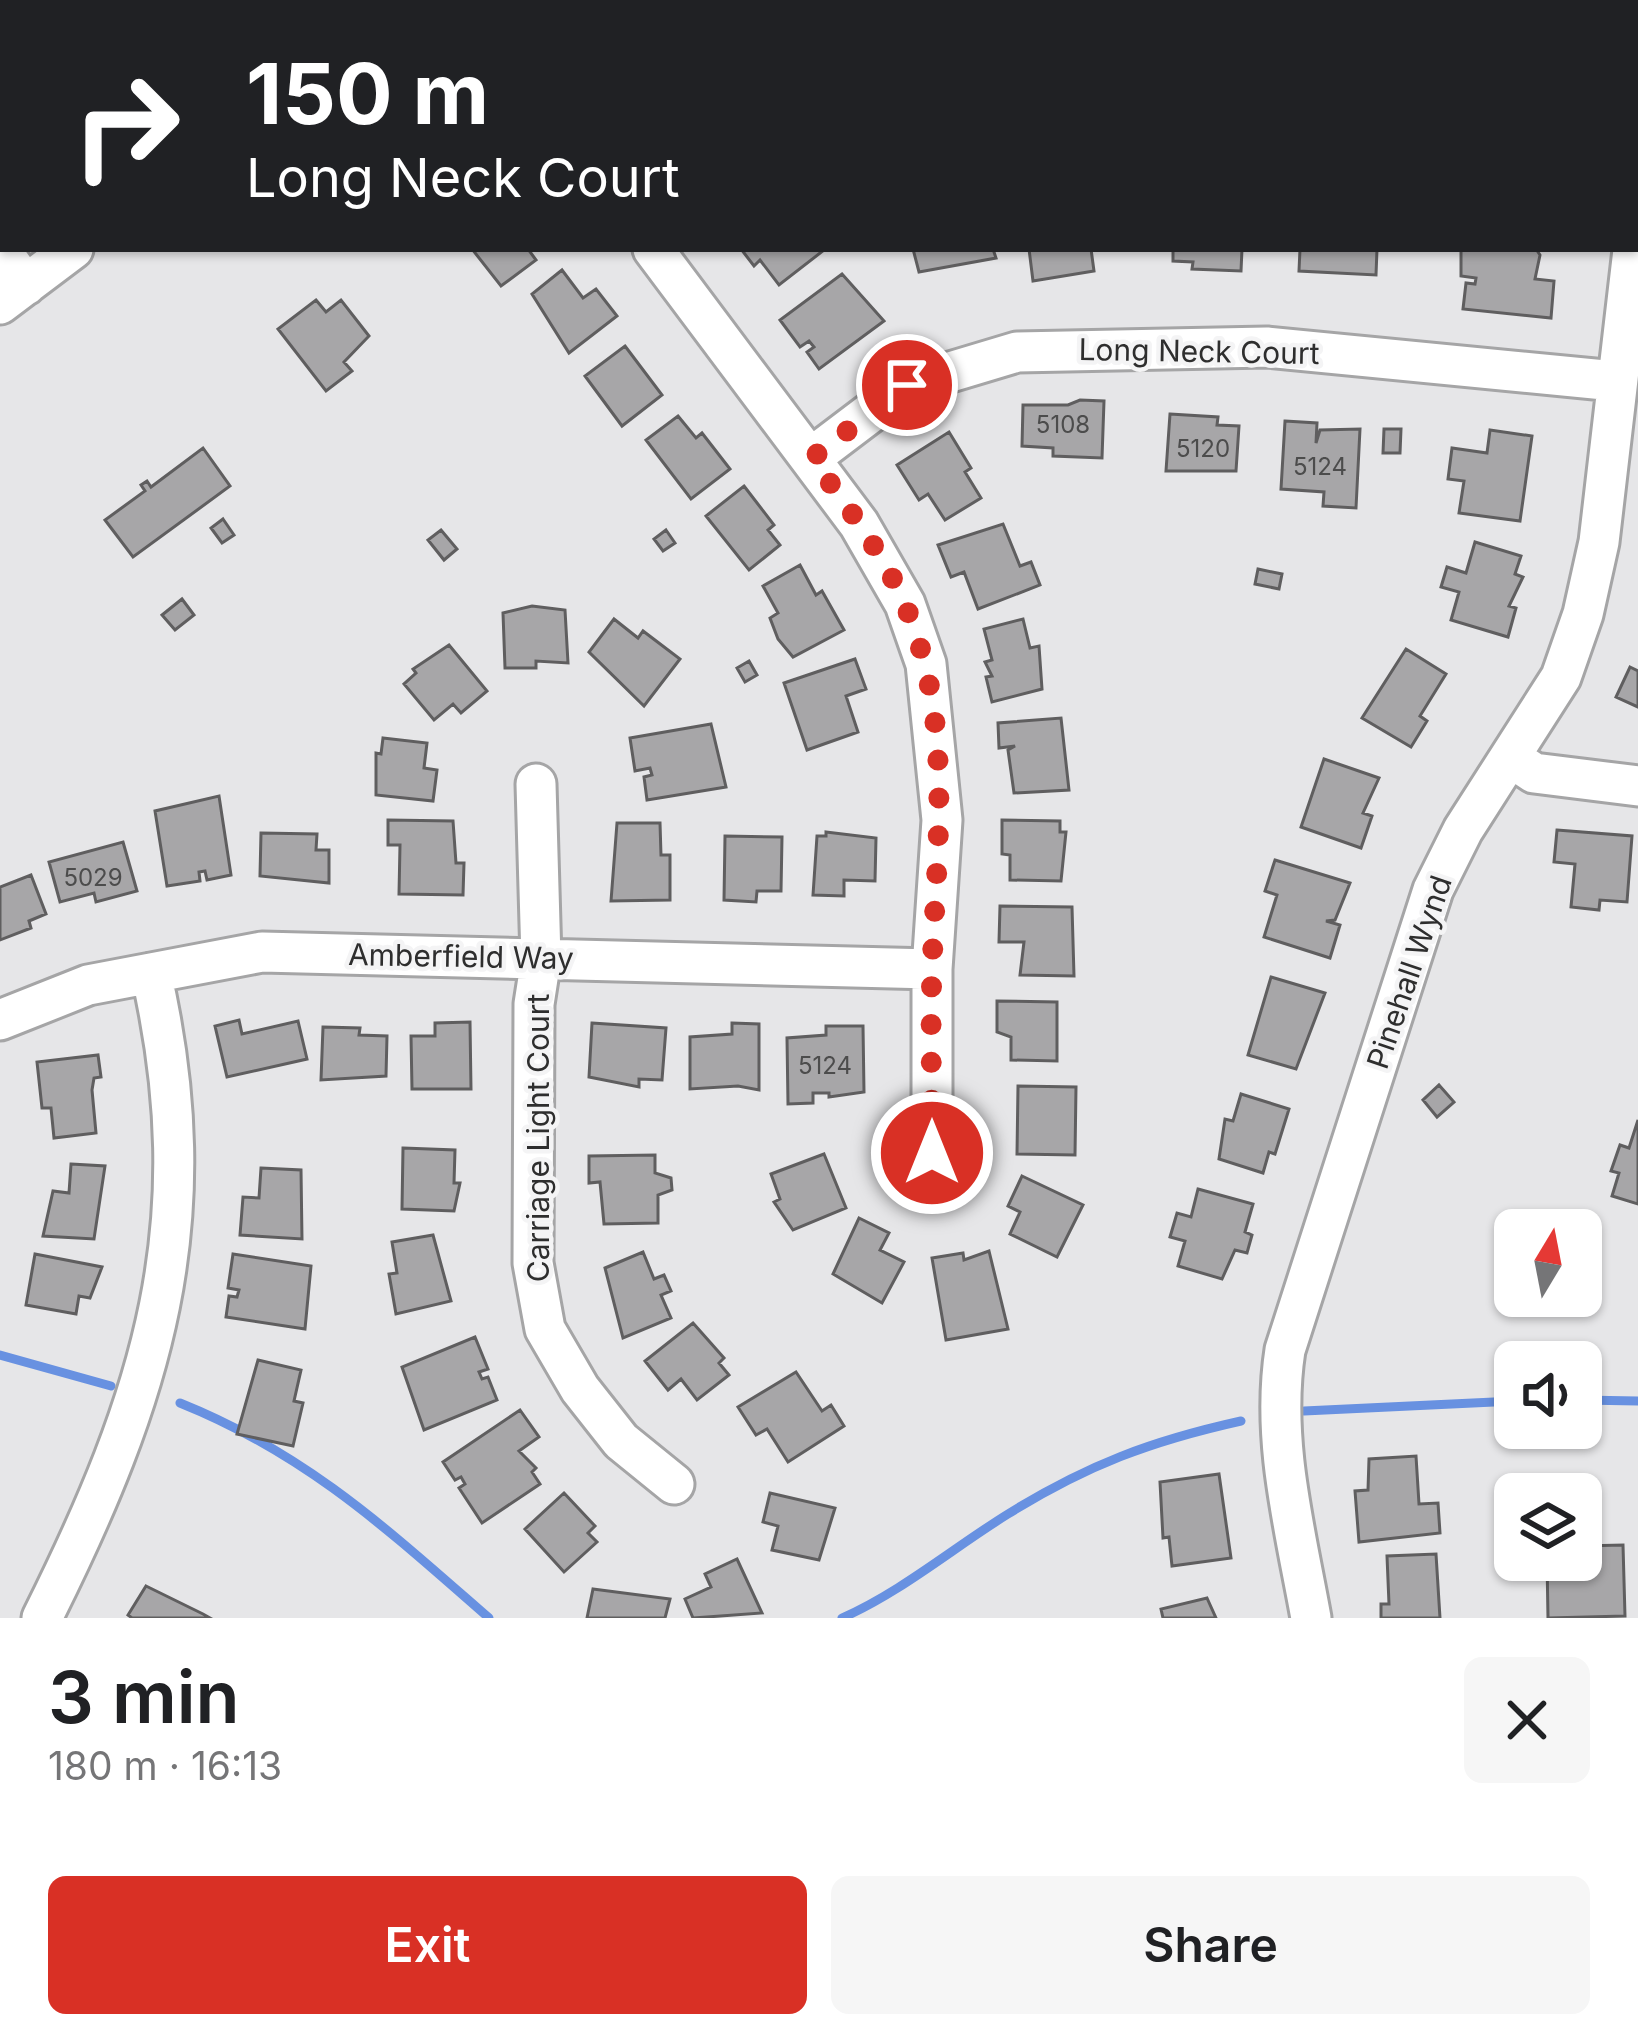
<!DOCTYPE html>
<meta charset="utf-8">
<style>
body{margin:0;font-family:Inter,sans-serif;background:#f6f6f6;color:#202124;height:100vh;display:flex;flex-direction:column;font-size:45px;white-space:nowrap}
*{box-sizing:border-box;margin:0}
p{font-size:39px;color:#757577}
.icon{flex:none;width:66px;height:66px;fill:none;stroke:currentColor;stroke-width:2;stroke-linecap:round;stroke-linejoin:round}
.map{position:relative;height:1618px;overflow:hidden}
.panel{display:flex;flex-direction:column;background:#fff;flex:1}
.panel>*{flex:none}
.banner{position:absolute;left:0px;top:0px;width:1638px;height:252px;box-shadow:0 3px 9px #0004;background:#202124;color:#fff;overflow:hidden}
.needle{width:78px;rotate:10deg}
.controls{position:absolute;left:1494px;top:1209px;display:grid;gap:24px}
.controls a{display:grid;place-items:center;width:108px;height:108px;border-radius:18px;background:#fff;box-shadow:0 3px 9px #0004;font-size:60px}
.pin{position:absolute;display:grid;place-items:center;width:102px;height:102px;color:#fff;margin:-51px;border:6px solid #fff;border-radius:50%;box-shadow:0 3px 12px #0007}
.me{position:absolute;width:132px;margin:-66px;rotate:0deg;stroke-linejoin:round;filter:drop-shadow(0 0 9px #0008)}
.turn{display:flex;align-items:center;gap:42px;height:252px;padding:0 48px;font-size:54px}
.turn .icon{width:156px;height:156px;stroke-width:2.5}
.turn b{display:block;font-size:84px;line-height:102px}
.round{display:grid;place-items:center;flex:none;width:126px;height:126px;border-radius:18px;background:#f6f6f6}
.headline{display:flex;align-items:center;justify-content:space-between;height:204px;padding:0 48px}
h1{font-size:72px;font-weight:600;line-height:90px}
.primary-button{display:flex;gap:24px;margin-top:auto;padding:24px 48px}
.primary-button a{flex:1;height:138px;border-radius:18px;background:#d93025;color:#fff;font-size:48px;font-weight:600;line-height:138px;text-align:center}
.primary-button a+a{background:#f6f6f6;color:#202124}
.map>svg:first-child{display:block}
</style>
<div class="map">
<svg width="1638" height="1618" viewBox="0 0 1638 1618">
<rect width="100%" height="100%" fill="#e6e6e8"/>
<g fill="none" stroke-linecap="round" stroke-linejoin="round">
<path stroke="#6891e1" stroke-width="9" d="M0,1355L111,1386
M1581,1400L1638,1401
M180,1403C307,1454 388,1530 489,1618
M1304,1411L1515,1401
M842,1618C901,1592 953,1548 1008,1514C1087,1465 1151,1441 1241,1421"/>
</g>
<path fill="#a7a6a8" stroke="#5f5e5f" stroke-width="3" d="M565,0H649L565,3Z
M472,249H528L536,260L501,286Z
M741,249H824V250L779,285L760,260L754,266Z
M913,249H993L996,258L919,272Z
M1029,249H1091L1094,271L1033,281Z
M1173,249H1242L1241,271L1192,269L1193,262L1173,261Z
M1300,249H1377L1376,275L1299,271Z
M1461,249H1536L1540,255L1535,279L1554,281L1551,318L1463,309L1466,283L1475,284L1476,278L1461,276Z
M562,270L583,298L596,289L617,316L569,353L532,294Z
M842,274L884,321L819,369L807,352L814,347L809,341L800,347L780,320Z
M316,300L326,312L341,300L369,336L344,362L352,371L326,391L278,329Z
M625,346L662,395L622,426L585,376Z
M1080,400L1104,401L1102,458L1053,456V448L1022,446L1023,405H1068Z
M1170,414L1218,417L1217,425L1239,426L1236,471H1166Z
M678,416L696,438L702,433L730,469L691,499L646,440Z
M1285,421L1317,423L1316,443L1320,430L1360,429L1356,508L1323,506L1324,492L1281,489Z
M1384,429H1401L1400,453H1383Z
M1490,430L1532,436L1520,521L1459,513L1464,481L1448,479L1452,448L1487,453Z
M949,432L971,468L965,472L981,498L945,520L928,494L919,500L897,465Z
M203,448L230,486L133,557L105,520L145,491L141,485L147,481L151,487Z
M744,486L774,525L768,530L780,545L749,570L706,516Z
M223,519L234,535L222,543L211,528Z
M1003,524L1020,566L1031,562L1040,585L978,609L964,572L951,577L938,545Z
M441,530L457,549L444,560L428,540Z
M666,530L675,543L663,551L654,539Z
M1475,542L1521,556L1515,574L1523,577L1509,606L1516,608L1508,637L1451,620L1459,592L1441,587L1447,567L1466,573Z
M800,565L816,595L822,591L844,630L793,657L778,639L770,618L778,613L763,586Z
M1258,569L1282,574L1279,589L1255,584Z
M182,599L194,615L175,630L162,615Z
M532,606L565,610L568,663L536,661V668H505L503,613Z
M614,619L638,638L643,631L680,659L644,706L589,652Z
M1023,619L1030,648L1039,646L1042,689L992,702L986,677L992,676L985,662L992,660L984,629Z
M449,645L487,691L461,713L453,704L434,720L404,684L416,673L413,669Z
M1406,649L1446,674L1420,716L1427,721L1411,747L1362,718Z
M855,659L866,689L846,696L858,732L807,750L784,683Z
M749,661L757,675L745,682L737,668Z
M1630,667L1638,671V707L1616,697Z
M1061,718L1069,790L1014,793L1008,750L1015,746L999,748L998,723Z
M711,724L726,787L647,800L644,777L652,775L650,768L635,771L630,738Z
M383,738L427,743L424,768L437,770L433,801L376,795V753L381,754Z
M1324,759L1379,778L1363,813L1372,816L1361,848L1301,827Z
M219,796L231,875L207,880L205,871L199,872L200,881L167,886L155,811Z
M388,820L453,821L456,863H464L463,895L399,894L400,845H388Z
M1002,820L1060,821V832H1066L1061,881L1010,880V855L1002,854Z
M617,823H660L661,855H670V900L611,901Z
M1557,830L1632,836L1627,902L1600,900L1599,910L1571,907L1575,864L1554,862Z
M826,832L876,838L875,881L844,880V896L813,895L817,836H826Z
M261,833L317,834L316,850H329V883L260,876Z
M725,836L782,837L781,891H757L756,902L724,900Z
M123,842L137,891L96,902L94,893L60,902L49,862Z
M1275,860L1350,883L1335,920L1326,921L1340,925L1330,958L1264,937L1277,895L1265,891Z
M31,875L46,914L29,921L31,928L0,940V887Z
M1000,906L1072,907L1074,976L1020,975L1024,942H999Z
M1271,977L1325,993L1296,1069L1248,1055Z
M997,1001L1057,1002V1061L1011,1060V1037L997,1032Z
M239,1020L242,1034L298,1021L307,1059L227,1077L215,1026Z
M470,1022L471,1089H412L411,1036H435V1023Z
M592,1023L666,1028L662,1080L639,1079V1087L589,1077Z
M732,1023L759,1024V1090L738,1086L690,1089V1037L732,1034Z
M826,1026H863L864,1092L829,1097V1093H813V1103L788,1104L787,1038L826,1035Z
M323,1027L360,1028L359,1035L387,1036L386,1076L321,1080Z
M98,1055L101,1077L94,1078L92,1090L96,1133L54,1138L51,1108H42L37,1062Z
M1439,1085L1454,1102L1437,1117L1423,1100Z
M1018,1086L1076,1087L1075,1155L1017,1154Z
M1241,1094L1289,1109L1275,1154L1269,1152L1263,1173L1219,1159L1225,1119L1233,1121Z
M1638,1120V1204L1612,1196L1619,1173L1611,1171L1620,1145L1629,1148Z
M403,1148L455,1150L454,1183H460L454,1211L402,1209Z
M824,1154L846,1208L793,1230L774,1202L780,1199L771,1174Z
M655,1155V1173L671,1178L672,1190L658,1195V1223L604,1224L600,1182L589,1183V1156Z
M71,1164L105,1166L94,1239L43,1236L53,1191L69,1193Z
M261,1168L301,1170L302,1239L240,1235L243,1197L259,1198Z
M1022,1176L1083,1205L1057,1257L1010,1234L1020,1212L1008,1206Z
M1198,1189L1253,1204L1245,1232L1252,1235L1247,1253L1235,1250L1222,1279L1178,1266L1185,1241L1170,1237L1177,1213L1191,1217Z
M859,1218L889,1233L880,1250L904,1262L882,1303L833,1274Z
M433,1235L451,1301L396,1314L389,1274L397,1273L392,1242Z
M989,1251L1008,1329L946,1340L932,1258L963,1253L964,1260Z
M643,1252L654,1279L664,1275L671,1291L661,1295L671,1318L623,1338L605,1268Z
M35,1254L102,1267L90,1298L79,1296L76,1314L26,1305Z
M233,1254L311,1266L305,1329L226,1317L229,1296L237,1297L239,1290L228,1288Z
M693,1323L724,1358L719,1363L729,1375L697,1400L681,1379L668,1390L645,1361Z
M475,1337L488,1369L479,1372L482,1379L488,1377L497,1400L424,1430L402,1367Z
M258,1360L301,1370L294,1401L303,1403L293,1446L237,1434Z
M796,1372L822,1411L831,1405L844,1426L788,1462L767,1429L756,1435L738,1407Z
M520,1410L539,1437L519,1451L536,1468L532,1472L540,1484L482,1523L459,1488L465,1484L461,1477L455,1480L443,1462Z
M1416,1456L1419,1504L1438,1503L1440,1533L1359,1542L1355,1491L1368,1490L1369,1459Z
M1219,1474L1231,1558L1172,1566L1169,1537L1163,1538L1160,1482Z
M564,1493L595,1526L588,1533L597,1542L564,1572L525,1529Z
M770,1493L835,1508L819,1560L772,1550L778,1526L763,1522Z
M1623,1545L1625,1616L1548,1618L1547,1560H1581V1546Z
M1436,1554L1440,1618H1381V1604H1389L1387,1556Z
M737,1559L762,1613L693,1618L685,1599L711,1587L705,1574Z
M146,1586L203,1614L210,1618H132L128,1615Z
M593,1589L670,1599L665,1618H587Z
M1207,1598L1216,1618H1163L1161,1609Z"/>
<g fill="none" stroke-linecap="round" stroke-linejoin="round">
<g stroke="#a5a5a6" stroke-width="45">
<path id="minor" d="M1624,0L1625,3
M368,3L370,0
M1635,91L1638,127
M0,249L26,285
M653,249L859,524L905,604L926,664L942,820L932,969V1153
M0,304L73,249
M812,457L907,385L1017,352L1267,347L1615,381
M1510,757L1534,773L1638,786
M536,784L541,959L534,1004L533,1263L545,1329L580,1389L621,1441L674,1484
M0,1020L88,985L262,952L932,969
M42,1618C153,1396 208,1222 151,973
M1311,1618C1295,1529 1271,1440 1285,1350L1433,890L1463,830L1561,677L1583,614L1599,542L1638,207"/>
</g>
<use href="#minor" stroke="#fff" stroke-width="39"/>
</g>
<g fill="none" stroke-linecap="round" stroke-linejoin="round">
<path stroke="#d93025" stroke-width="21" stroke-dasharray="0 37.8" d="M907,385L812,458C845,504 883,552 905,605C955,721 936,847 932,969C930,1030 932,1092 932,1153"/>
</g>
<g text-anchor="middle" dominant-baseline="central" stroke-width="9" stroke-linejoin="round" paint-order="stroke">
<g font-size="24" fill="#4c4c4c">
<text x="1063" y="424">5108</text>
<text x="1203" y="448">5120</text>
<text x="1320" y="466">5124</text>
<text x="93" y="877">5029</text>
<text x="825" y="1065">5124</text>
</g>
<g font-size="30" fill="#2e2e2e" stroke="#f4f4f5">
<text transform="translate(1199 351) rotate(1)">Long Neck Court</text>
<text transform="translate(461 956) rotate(1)">Amberfield Way</text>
<text transform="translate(1409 972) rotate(-71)">Pinehall Wynd</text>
<text transform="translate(538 1138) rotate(-90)">Carriage Light Court</text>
</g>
</g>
</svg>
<div class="controls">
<a><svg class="needle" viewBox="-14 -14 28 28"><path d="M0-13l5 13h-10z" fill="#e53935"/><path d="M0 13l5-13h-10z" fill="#757577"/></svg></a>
<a><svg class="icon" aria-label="sound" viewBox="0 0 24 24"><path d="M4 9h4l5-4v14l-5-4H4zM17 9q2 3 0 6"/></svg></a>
<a><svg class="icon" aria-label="layers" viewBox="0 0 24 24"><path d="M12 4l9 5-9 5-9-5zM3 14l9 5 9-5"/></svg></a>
</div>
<div class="pin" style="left:907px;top:385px;background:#d93025"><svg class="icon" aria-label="arrive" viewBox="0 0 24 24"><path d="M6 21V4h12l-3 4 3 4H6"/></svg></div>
<svg class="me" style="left:932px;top:1153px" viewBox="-20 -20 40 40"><circle r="17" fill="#d93025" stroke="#fff" stroke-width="3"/><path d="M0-11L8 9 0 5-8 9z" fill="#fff"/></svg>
<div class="banner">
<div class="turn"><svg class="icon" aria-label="right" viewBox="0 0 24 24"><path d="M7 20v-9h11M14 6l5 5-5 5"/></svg><div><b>150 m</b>Long Neck Court</div></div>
</div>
</div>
<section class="panel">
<div class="headline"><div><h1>3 min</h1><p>180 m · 16:13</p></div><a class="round"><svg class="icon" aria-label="close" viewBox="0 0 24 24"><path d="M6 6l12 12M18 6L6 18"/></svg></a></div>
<div class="primary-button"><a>Exit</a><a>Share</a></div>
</section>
